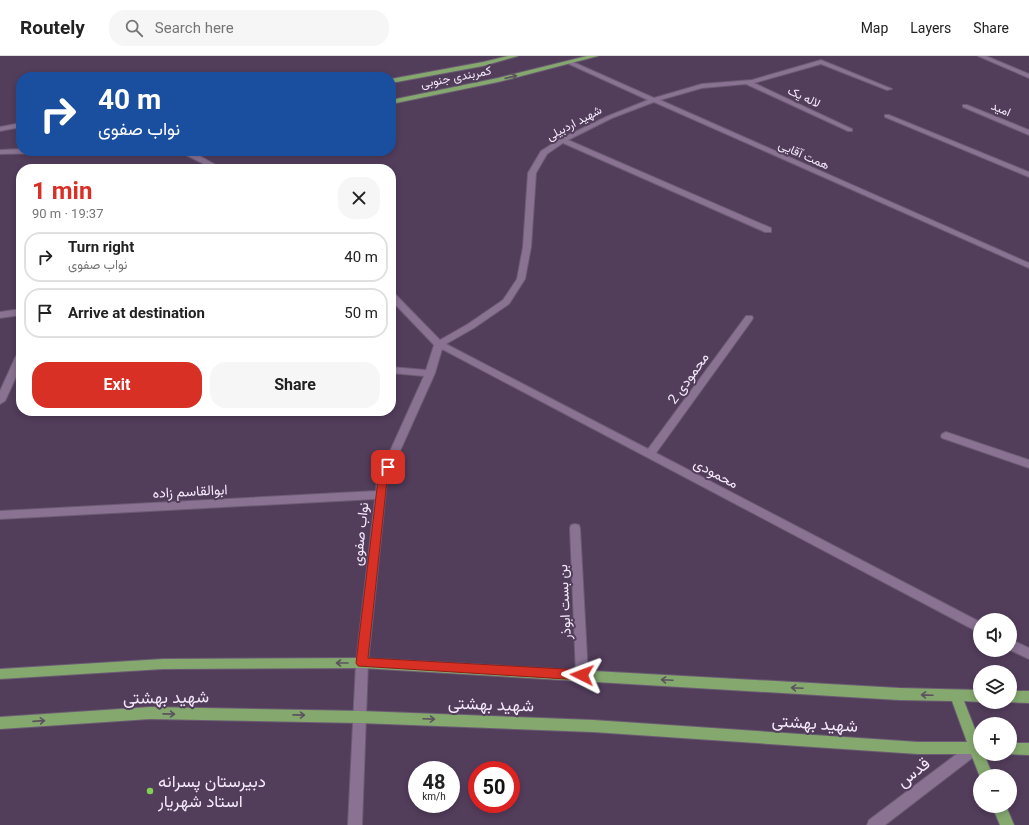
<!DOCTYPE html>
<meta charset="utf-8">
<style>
body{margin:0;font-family:Roboto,Vazirmatn,sans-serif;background:#f6f6f6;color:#222;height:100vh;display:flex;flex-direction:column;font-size:15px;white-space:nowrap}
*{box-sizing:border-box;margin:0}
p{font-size:13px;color:#767676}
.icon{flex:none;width:22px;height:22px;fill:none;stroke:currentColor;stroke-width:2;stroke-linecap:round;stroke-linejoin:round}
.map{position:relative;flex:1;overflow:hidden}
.side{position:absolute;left:16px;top:108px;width:380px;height:252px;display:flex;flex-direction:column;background:#fff;border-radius:16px;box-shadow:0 2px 6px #0003}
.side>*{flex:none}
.top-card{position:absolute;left:16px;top:16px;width:380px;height:84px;border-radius:16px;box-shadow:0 2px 6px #0003;background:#1a4fa0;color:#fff;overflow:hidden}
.controls{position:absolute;left:973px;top:557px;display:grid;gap:8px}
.controls a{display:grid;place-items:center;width:44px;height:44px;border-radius:50%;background:#fff;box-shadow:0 2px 6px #0003;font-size:20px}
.speed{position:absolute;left:408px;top:705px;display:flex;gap:8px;font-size:20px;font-weight:700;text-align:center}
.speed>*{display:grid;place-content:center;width:52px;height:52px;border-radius:50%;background:#fff;box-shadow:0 2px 6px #0003;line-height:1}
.speed small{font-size:10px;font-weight:400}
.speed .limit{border:6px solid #d22;background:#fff;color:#111}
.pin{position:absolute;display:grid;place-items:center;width:34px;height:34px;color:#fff;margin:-17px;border-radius:8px;box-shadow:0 2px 6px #0006}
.me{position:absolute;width:44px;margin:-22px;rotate:273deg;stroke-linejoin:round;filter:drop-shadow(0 0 3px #0008)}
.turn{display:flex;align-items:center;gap:14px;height:84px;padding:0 16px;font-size:18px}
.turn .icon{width:52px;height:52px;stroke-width:2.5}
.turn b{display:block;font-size:28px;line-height:34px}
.round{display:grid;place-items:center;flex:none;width:42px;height:42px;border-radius:16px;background:#f6f6f6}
.overview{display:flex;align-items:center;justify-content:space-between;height:68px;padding:0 16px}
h1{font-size:24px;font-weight:700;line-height:30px;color:#d93025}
.action{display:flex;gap:8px;margin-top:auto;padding:8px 16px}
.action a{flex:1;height:46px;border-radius:16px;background:#d93025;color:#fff;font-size:16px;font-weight:700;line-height:46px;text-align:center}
.action a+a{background:#f6f6f6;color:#222}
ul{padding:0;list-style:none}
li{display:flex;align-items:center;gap:12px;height:50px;margin:0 8px 6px;padding:0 8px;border:2px solid #e0e0e0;border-radius:16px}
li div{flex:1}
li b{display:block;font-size:15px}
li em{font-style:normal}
header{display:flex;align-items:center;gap:24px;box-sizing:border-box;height:56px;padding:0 20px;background:#fff;border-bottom:1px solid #e0e0e0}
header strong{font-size:19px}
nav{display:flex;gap:22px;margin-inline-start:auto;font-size:14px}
.search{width:280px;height:36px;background:#f6f6f6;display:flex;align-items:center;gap:10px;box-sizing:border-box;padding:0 14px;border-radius:16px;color:#767676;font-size:15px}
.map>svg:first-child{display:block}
</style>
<header>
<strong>Routely</strong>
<div class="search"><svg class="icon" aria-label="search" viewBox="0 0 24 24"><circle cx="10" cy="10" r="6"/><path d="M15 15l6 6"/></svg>Search here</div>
<nav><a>Map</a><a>Layers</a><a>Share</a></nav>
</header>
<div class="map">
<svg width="1029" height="769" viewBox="0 0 1029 769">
<rect width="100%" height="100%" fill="#523d5b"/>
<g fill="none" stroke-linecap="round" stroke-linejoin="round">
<g stroke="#6c5b73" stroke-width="2">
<path id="minor" d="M978,0H986L1029,18V22Z
M821,4L892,33L887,34L821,8L754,27L852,73V75H848L746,28L702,32L660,44L1029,207V212L654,46L612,62L568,84L771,172V176H765L563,87L547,98L536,117L531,191L525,223L509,248L474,272L446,288L648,393L746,260H752L753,262L752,264L656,397L980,566V577L442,293L435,317L387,424L368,607L362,769H348L356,607L375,443L0,463V455L376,435L377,424L424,320L391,317V311L426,314L434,289L391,244V236L394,237L440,284L468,268L503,244L517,223L523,191L528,117L541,95L560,83L608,60L648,44L569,8V6H573L654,42L702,28L752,24Z
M963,49H967L1029,74V79L963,51Z
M885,59H889L1029,116V121L885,61Z
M21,67V71L0,75V71Z
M21,93V95H49L45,97L0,98V94Z
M184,95H191L223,113H214L184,98Z
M21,253V259L0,262V256Z
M21,297V310L5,345L0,348V335L16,300Z
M946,376L1029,404V412L942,382L941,380L942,378Z
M575,468L579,469L580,472L588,619L586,623L582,624L578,623L576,619L570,472L571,469Z
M1010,583L1029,592V603L1010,594Z
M975,686L980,689V696L885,769H867L869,764L970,688Z"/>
</g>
<g stroke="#6c5b73" stroke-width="2">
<path id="major" d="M508,0H518L483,10L391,27V23L483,6Z
M587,0H598L498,26L391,48V44L498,22Z
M140,95H195L191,97C179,98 150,102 140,95Z
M362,602L899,632L980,634V646L964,645L980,686V698H984L993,720H980V721L971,698H918L593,676L360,667L150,663L0,673V661L150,651L360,655L593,664L918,686H967L952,645L899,644L362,612L163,613L0,623V613L163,603Z
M1010,635H1029V647L1008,646H1010Z
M1010,687H1029V699L1007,698H1010Z
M992,750H1006L1014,769H1000Z"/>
</g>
<use href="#minor" fill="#897292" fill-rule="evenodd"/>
<use href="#major" fill="#84a86e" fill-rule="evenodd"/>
</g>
<defs><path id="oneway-shaft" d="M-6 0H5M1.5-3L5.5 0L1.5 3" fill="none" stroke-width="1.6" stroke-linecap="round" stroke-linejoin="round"/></defs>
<g stroke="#5c525f">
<use href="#oneway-shaft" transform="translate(511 21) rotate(-13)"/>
<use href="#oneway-shaft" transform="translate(342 607) rotate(180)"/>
<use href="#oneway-shaft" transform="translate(667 624) rotate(-177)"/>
<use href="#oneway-shaft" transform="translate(797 632) rotate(-177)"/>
<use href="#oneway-shaft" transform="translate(927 639) rotate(-178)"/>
<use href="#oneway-shaft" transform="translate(169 658) rotate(1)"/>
<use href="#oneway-shaft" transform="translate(299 659) rotate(1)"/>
<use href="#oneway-shaft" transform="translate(429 663) rotate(2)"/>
<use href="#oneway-shaft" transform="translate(39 665) rotate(-4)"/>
</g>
<path fill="#d93025" stroke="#8d1f18" d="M388,407L393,411L387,424L368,602L582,614L586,615L588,619L586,622L582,624L358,610L356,607L378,424L385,408Z"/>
<circle fill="#80d051" stroke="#523d5b" stroke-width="1.5" cx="150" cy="735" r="4"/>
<g text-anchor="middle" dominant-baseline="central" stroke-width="4" stroke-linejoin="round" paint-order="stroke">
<g font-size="12" fill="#f4e8fa" stroke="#523d5b">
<text transform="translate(456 21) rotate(-11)">کمربندی جنوبی</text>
<text transform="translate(804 41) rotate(25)">لاله یک</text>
<text transform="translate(1001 53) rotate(23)">امید</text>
<text transform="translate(574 67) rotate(-28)">شهید اردبیلی</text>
<text transform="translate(804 99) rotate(24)">همت آقایی</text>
</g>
<g font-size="14" fill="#f4e8fa" stroke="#523d5b">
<text transform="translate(688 322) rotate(-54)">محمودی 2</text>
<text transform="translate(716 417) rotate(28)">محمودی</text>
<text transform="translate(190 435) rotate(-3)">ابوالقاسم زاده</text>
<text transform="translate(360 478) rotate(-84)">نواب صفوی</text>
<text transform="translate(564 546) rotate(-93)">بن بست ابوذر</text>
</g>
<g font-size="17" fill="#f4e8fa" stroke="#523d5b">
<text transform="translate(166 641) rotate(-1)">شهید بهشتی</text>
<text transform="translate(491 648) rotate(2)">شهید بهشتی</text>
<text transform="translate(815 667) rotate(4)">شهید بهشتی</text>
<text transform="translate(913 716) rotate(-38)">قدس</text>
</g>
<g font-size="17" fill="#f4e8fa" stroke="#523d5b" text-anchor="start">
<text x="158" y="725">دبیرستان پسرانه<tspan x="158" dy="20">استاد شهریار</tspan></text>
</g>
</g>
</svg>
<div class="controls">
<a><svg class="icon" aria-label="sound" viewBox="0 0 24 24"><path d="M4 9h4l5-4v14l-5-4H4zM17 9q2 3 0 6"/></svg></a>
<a><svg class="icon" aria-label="layers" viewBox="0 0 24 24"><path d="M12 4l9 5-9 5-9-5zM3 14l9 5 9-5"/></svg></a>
<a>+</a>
<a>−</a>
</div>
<div class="speed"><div>48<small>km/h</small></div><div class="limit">50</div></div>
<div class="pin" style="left:388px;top:411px;background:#d93025"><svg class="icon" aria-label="arrive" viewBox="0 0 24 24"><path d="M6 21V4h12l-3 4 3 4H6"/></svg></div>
<svg class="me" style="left:582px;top:619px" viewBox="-20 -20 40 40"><path d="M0-17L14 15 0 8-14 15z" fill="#d93025" stroke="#fff" stroke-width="4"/></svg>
<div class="top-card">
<div class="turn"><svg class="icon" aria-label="right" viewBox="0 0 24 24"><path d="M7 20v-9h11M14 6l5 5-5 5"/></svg><div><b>40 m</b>نواب صفوی</div></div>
</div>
<section class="side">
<div class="overview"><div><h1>1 min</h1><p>90 m · 19:37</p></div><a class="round"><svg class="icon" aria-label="close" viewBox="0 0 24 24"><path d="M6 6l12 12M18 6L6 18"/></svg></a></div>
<ul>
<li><svg class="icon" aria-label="right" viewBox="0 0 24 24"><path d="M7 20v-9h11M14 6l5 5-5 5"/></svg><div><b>Turn right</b><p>نواب صفوی</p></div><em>40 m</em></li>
<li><svg class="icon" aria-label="arrive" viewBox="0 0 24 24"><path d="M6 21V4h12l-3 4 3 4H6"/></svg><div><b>Arrive at destination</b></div><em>50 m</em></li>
</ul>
<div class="action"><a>Exit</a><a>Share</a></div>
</section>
</div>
